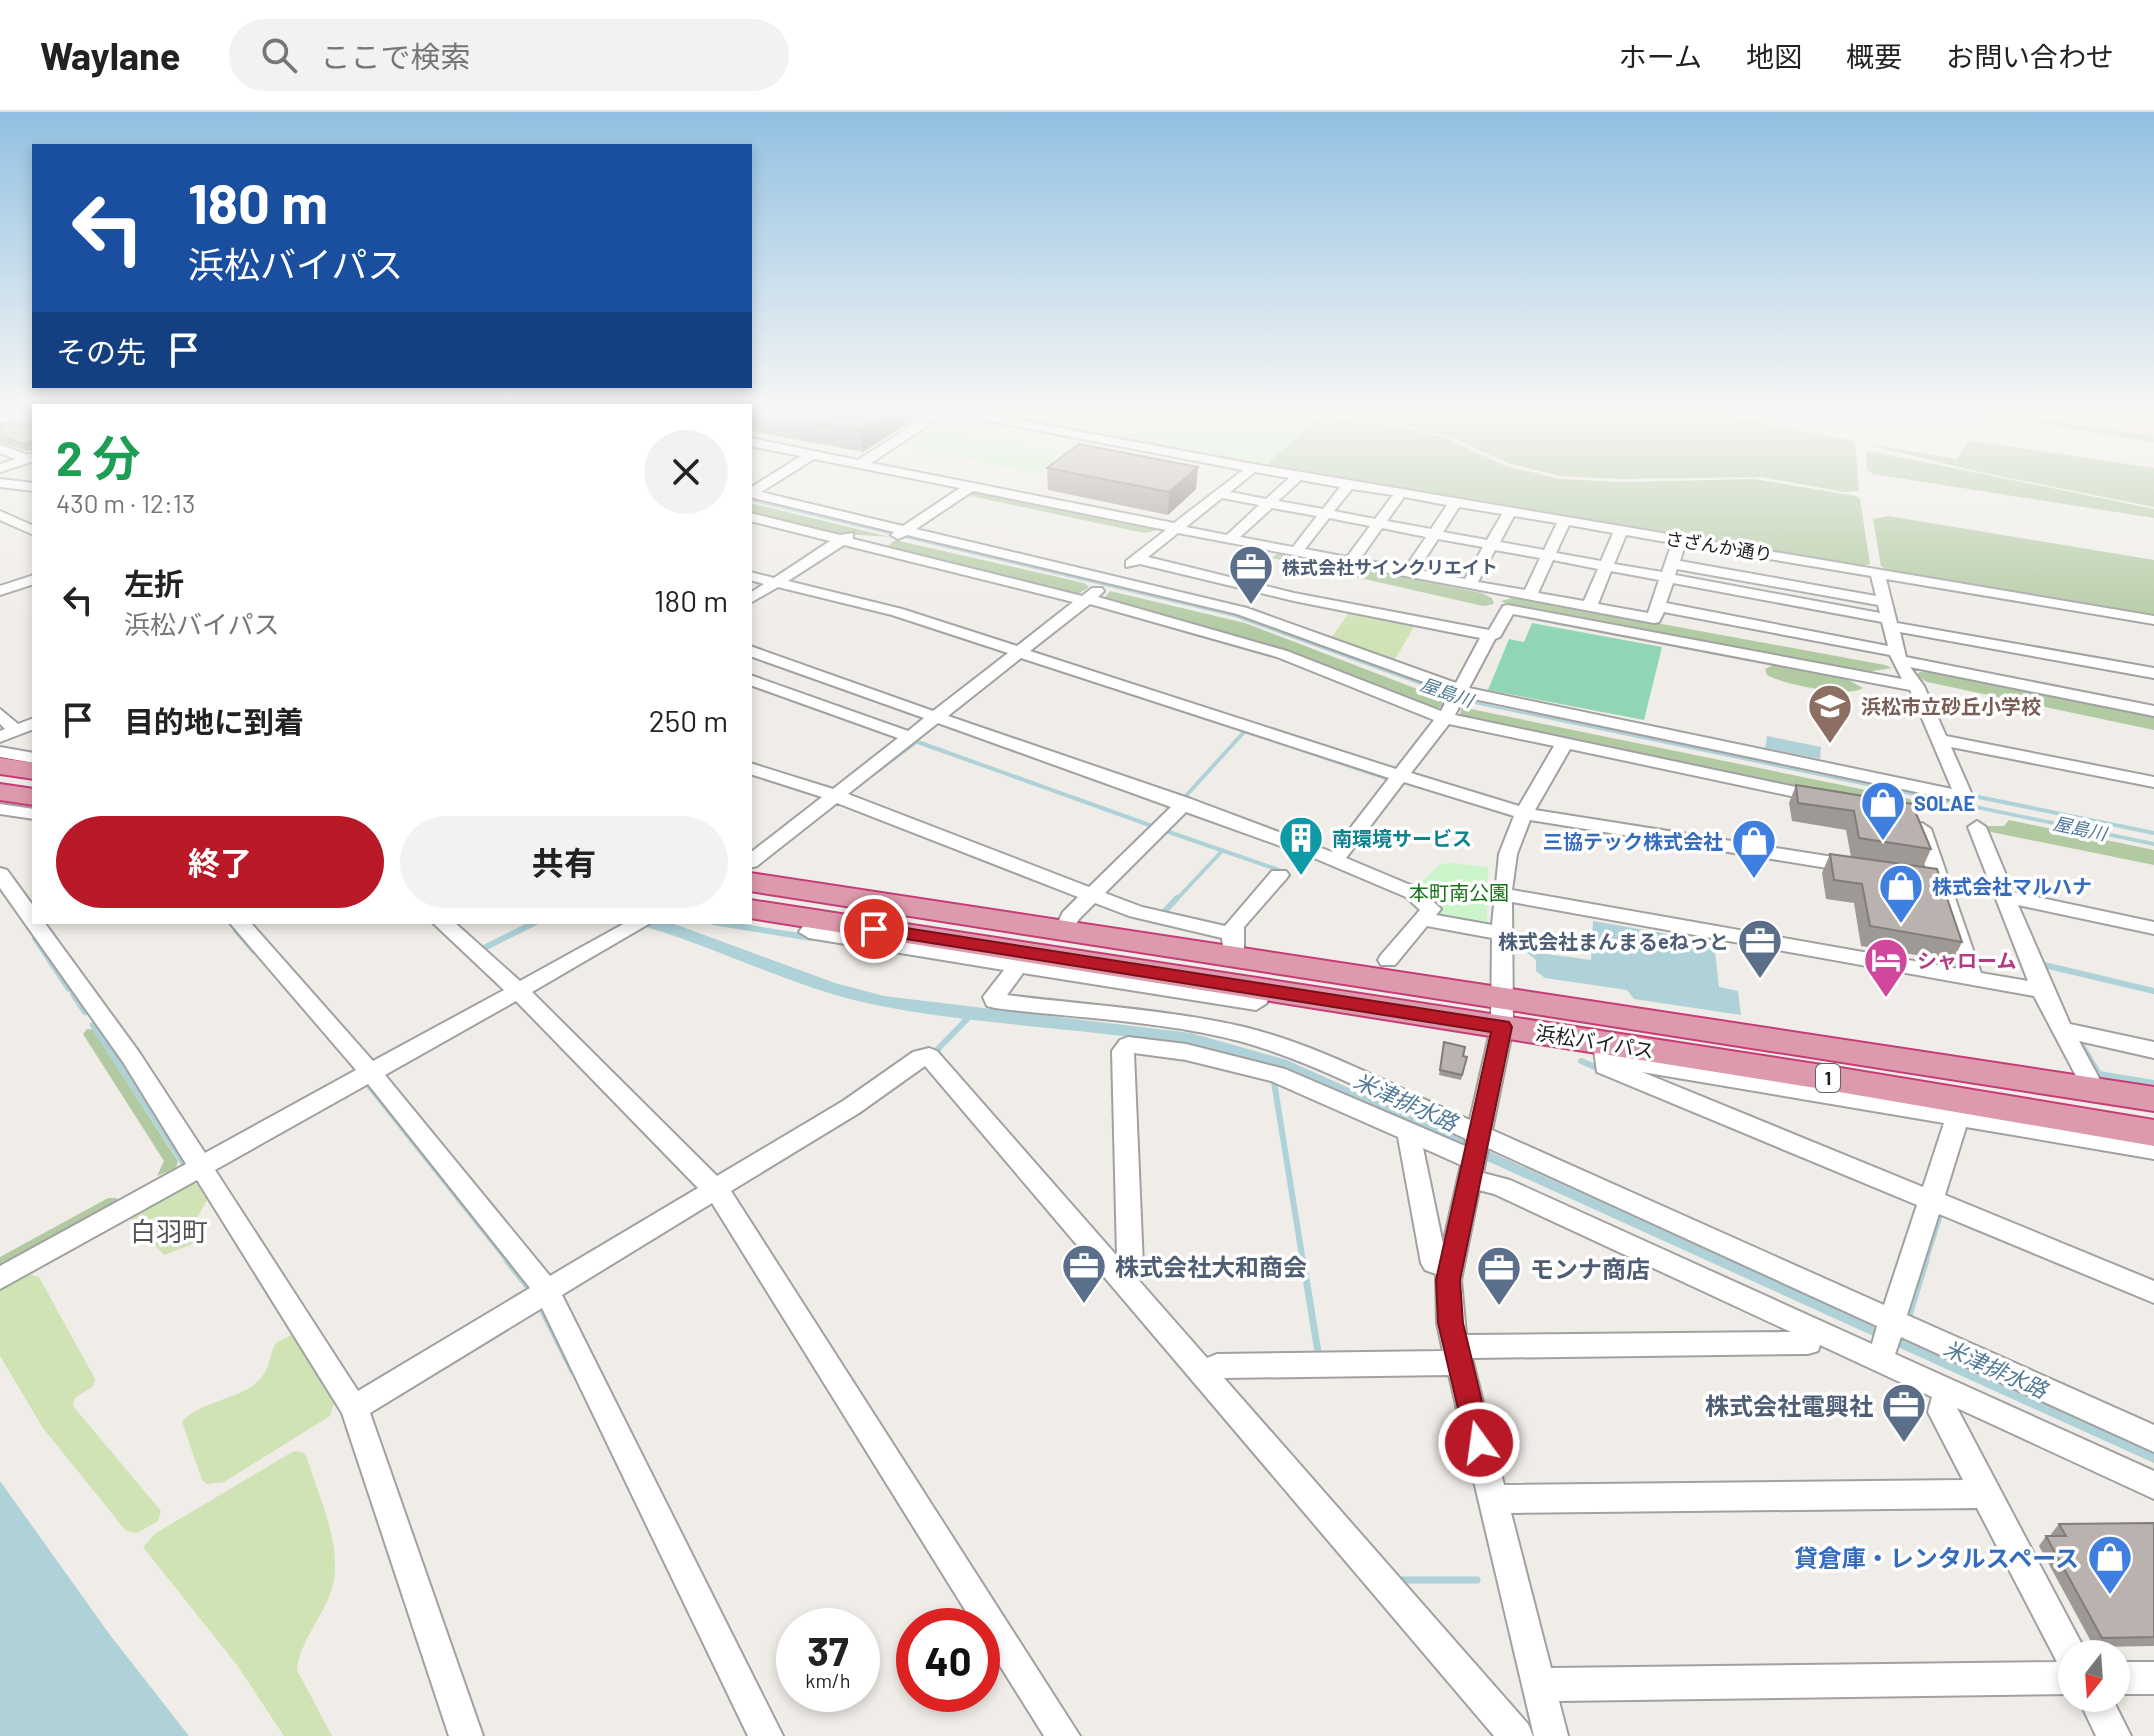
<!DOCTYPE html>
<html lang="ja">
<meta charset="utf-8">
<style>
body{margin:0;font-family:Barlow,"Noto Sans JP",sans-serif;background:#f2f2f2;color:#222;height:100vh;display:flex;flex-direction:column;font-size:30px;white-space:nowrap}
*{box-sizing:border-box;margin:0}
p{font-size:26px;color:#767676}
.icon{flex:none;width:44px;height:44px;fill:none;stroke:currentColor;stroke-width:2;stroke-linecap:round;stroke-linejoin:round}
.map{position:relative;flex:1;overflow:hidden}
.panel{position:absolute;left:32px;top:292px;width:720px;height:520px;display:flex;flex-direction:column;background:#fff;border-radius:0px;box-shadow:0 4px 12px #0003}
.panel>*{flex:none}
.banner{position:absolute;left:32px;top:32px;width:720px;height:244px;border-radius:0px;box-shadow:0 4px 12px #0003;background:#1a4fa0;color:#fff;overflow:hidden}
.needle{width:52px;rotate:197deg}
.tools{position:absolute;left:2058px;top:1528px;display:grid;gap:16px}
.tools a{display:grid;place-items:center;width:72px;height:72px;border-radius:50%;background:#fff;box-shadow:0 4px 12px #0003;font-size:40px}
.speed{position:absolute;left:776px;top:1496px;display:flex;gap:16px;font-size:40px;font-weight:700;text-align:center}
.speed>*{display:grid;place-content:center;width:104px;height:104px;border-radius:50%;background:#fff;box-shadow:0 4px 12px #0003;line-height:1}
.speed small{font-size:20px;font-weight:400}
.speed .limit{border:12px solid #d22;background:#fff;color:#111}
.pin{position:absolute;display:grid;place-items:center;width:68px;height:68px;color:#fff;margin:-34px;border:4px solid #fff;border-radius:50%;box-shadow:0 2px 8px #0007}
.me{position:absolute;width:88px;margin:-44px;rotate:346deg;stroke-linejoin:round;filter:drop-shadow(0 0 6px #0008)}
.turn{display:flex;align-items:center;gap:28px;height:168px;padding:0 24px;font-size:36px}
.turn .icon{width:104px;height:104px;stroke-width:2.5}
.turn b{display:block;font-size:56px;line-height:68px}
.then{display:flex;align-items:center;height:76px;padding:0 24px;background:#0003;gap:16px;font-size:30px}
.round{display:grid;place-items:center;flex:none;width:84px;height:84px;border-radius:42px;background:#f2f2f2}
.overview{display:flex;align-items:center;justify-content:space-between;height:136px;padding:0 24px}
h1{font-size:48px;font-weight:700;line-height:60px;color:#1e9e55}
.cta{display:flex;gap:16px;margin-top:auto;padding:16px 24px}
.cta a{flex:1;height:92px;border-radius:48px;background:#b91826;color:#fff;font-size:32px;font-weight:700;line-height:92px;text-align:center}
.cta a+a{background:#f2f2f2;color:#222}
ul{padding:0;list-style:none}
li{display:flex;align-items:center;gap:24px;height:120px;padding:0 24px}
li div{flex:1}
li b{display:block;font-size:30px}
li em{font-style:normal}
header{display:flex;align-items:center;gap:48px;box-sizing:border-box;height:112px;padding:0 40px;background:#fff;border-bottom:2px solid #e0e0e0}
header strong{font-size:38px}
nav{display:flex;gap:44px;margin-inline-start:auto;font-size:28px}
.search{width:560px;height:72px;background:#f2f2f2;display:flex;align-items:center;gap:20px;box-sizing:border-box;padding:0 28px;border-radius:44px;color:#767676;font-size:30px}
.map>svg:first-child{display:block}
</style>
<header>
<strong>Waylane</strong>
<div class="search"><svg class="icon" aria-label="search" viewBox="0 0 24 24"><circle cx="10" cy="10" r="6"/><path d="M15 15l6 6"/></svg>ここで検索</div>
<nav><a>ホーム</a><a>地図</a><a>概要</a><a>お問い合わせ</a></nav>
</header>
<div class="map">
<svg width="2154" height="1624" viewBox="0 0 2154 1624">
<rect width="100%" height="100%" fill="#f0ede8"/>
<path fill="#cfe3b5" d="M1350,499L1415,513L1392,552L1330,528Z
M191,1071L200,1073L208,1087L195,1109L199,1124L190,1133L164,1143L131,1107Z
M29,1162L39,1165L95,1267L93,1274L75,1286L73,1294L161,1399L158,1409L137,1421L126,1419L43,1316L0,1244V1177Z
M291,1223L335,1288L330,1304L224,1370L207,1372L202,1368L182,1310C202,1287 242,1289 261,1266C270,1256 269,1242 276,1231Z
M294,1339L303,1340L307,1346C320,1389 347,1441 329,1485C319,1509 300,1531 297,1558L332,1624H284L237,1553L143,1435L156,1421Z"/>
<path fill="#b1caa2" d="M1325,299H1701L1855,329L1859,379L1844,380L1761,365L1620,367L1560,364L1510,352L1448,324L1380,308L1325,302Z
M1958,299H1992L2154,324V330Z
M1326,305L1377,310L1445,326L1506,354L1560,367L1622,370L1754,367L1856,384L1860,387L1870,452L1861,454L1269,355L1268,351L1318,306Z
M1973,329L2154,356V395L1984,361L1865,332L1957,347L1967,331Z
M1870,339L2154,397V406L1873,362L1867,358L1866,341Z
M972,378L1158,416L1159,418L1144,421L966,383Z
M750,391L890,425L830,421L750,402Z
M1888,404L2154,448V505L1887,458L1881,454L1873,407Z
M895,428L1084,471L1089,475L1080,481H1071L888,434Z
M1279,440L1482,481L1492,486L1494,492L1483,494L1272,446Z
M1110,479L1245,511L1438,585L1444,593L1435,598L1285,540L1103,488Z
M1516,485L1885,553L1892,556L1866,560L1842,558L1511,494L1501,489Z
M1776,552L1843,565L1863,576C1849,586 1782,572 1767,563L1765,557Z
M1920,560L1947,561L2154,603V618L1927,570L1915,563Z
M1461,595L1910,687L1921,698L1914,700L1498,614L1460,603Z
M2009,708L2154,738V753L1991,720L1983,714H2004Z
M87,917L93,918L178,1049L176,1056L157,1064L164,1049L83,922Z
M108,1086H117V1089L0,1155V1145Z"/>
<path fill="#f7e7bf" d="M1992,299H2154V324Z"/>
<path fill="#cbf4cb" d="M968,299H1325L1269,351V355L1274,357Z
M925,313L1071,341L1039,362L894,333Z
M1451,751L1488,755L1487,816L1437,809L1413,778L1439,753Z"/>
<path fill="#90d5b4" d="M1532,511L1662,535L1644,608L1488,578L1509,527L1524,530Z"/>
<path fill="#aed2d8" d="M750,384L1238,502L1472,589L2154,730V734L1470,591L1234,505L750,389Z
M1767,624L1821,635L1820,647L1765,636Z
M1593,809L1714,830L1719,875L1738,879L1741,903L1634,887L1627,878L1545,866L1536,859V848L1525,839L1591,848Z
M628,810H669L835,871L884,884L1191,921L1287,948L2154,1340V1351L1282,956C1151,915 1014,920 881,894C794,878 714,832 628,810Z
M0,1369L110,1523L189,1624H0Z"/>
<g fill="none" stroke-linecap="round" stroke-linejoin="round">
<path stroke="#aed2d8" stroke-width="3" d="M854,427L895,437
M750,468L764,472
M777,475L819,485
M886,501L907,508"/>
<path stroke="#aed2d8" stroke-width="4" d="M1242,618L1389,667
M915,629L1155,715
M872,663L916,630
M1969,683L2154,721
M1183,687L1245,619
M1163,718L1279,758
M1176,788L1223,738"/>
<path stroke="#aed2d8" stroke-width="6" d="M1164,800L1177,786
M713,810L811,826
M236,818L254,839
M35,826L69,877
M480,838L536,810
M2040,852L2154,879
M73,882L85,900
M93,913L187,1056
M2077,925L2099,962L2154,971
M939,942L936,939L971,903
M1581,949L1602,958
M1274,970L1303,1150
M370,975L509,1150
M1925,1150L1942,1097"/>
<path stroke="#aed2d8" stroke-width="7" d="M507,1148L534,1182
M1303,1148L1319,1246
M540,1193L573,1259
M1907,1210L1926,1148
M1398,1468H1477"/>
<g stroke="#a1a1a1" stroke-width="4">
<path id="minor" d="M0,299L34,306V313L0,303Z
M935,299H970L1253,352L2154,504V512L1886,467L1897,511L2154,556V566L1900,520L1906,545L2154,594V604L1910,555L1924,574L1946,624L2154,665V675L1951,635L1973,685L1964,690L1464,585L1455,603L1819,680L1828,685L1819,690L1570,637L1535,698L1852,748L1862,754L1852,760L1530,708L1517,742L1512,778L1959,857L1913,717L1922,711L1931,717L1981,861L2028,869L1968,715L1977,709L1986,715L2013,780L2154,810V822L2018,793L2070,912L2154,930V946L2079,929L2105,977L2102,983H2086L2034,884L1512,790L1513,915L1492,1018L1884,1193L1917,1093L1597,960L1593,931L1596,926H1612L1615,940L2154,1029V1047L1966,1015L1945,1083L2154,1169V1191L1939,1102L1907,1203L2154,1313V1340L1901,1225L1895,1242L2154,1359V1387L1957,1296L2087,1542H2072V1582L1559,1589L1568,1624H1534L1449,1263L1224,1266L1528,1612L1533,1624H1494L925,954L859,1001L731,1079L1080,1624H1044L982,1525V1514H975L712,1091L562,1183L783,1624H748L542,1196L370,1301L483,1624H449L342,1301L197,1068L0,1177V1154L186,1052L123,950L0,776V756L7,758L34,795V810H44L139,940L205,1041L356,958L229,810H250L373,949L504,878L432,810H454L520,869L627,810H652L532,880L717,1064L843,989L913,940L929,936L937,939L1117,1144L1112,939L1120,928L1128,925L1186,932L1285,957L1465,1034L1466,1027C1393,993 1320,952 1243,930C1165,909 1075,906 995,896L987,894L983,885L1004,858L809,826L799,820L810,804L817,802L827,808L822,816L1247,882L1251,872H1265L1269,877L1267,891L1256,898L1023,861L1007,883C1085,893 1166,897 1244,915C1322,934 1397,976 1470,1008L1491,915L1492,826L1427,814L1395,853H1381L1378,848L1381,843L1420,798L1406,785L1314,746L1186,700L1105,781L1142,795L1225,814L1272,759H1286L1289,763L1286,767L1244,815V844L1234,851L1224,844L1222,826L1129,804L1095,791L1079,807L1071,822H1057L1054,818L1063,800L1078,785L837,691L757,754L750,756V741L822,685L750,662V651L833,677L898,626L750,573V563L908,619L924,606L750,544V534L933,599L1008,541L892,503L778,475L750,491V481L764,472L750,468V460L774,466L830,429L750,409V401L840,423L853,421V427L1082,484L1092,476H1102L1104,479L1098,485L1287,539L1441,599L1451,580L1237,502L907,423L898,427L891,423L894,420L750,385V376L801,344L750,334V326L858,348ZM948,300L953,302L1243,358L1174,411L871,351ZM814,347L960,376L903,414L761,380ZM1255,360L1289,366L1266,387L1230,380ZM1301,368L1340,375L1323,397L1278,389ZM1352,377L1393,383L1375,407L1334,399ZM973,379L1166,418L1126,449V455L1140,452L1294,489L1480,526L1456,571L1247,496L916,417ZM1404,385L1447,393L1431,417L1387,409ZM1222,386L1259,393L1227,423L1186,415ZM1459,395L1502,402L1487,428L1443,420ZM1272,396L1317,404L1293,435L1240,425ZM1514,404L1557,411L1544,438L1500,430ZM1329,406L1370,414L1347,445L1305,437ZM1569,413L1613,421L1601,449L1556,441ZM1382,416L1426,425L1405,456L1360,447ZM1178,421L1654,511L1659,510L1664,500L1890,543L1902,567L1508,493L1503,494L1489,518L1294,481L1148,445ZM1626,423L1672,431L1662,460L1614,452ZM1438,427L1483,435L1465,467L1418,458ZM844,433L1073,490L1017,534L902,497L788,469ZM1685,433L1871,464L1876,484L1680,449ZM1495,438L1540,446L1525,478L1478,470ZM1553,448L1598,457L1584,489L1538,481ZM1677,457L1878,493L1880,501L1675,463ZM1611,459L1659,468L1648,501L1598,492ZM1673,471L1882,510L1888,534L1666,491ZM1090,492L1277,545L1434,608L1396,657L1030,539ZM1513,502L1910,578L1952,677L1469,576L1495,527L1500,525ZM1021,546L1389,666L1332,740L1191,687L948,604ZM938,611L1171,695L1089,775L848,682ZM1449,612L1554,634L1519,694L1411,661ZM1404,670L1514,704L1499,742L1492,813L1436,803L1441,797L1420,777L1346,746ZM516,889L698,1076L550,1164L385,963ZM1134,941L1186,948L1271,969L1398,1025L1421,1151L1425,1158L1436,1162L1437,1211L1443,1239L1217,1242L1207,1246L1135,1164L1143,1154ZM1642,960L1944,1011L1923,1075ZM368,972L530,1176L358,1279L215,1058ZM1423,1036L1461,1053L1443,1132ZM1488,1036L1877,1214L1872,1232L1510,1068L1483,1061ZM1479,1078L1494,1082L1791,1220L1466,1223L1461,1168ZM1820,1233L1932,1285L1928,1300L1963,1368L1504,1373L1472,1246L1808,1242L1818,1239ZM1977,1396L2057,1550L1551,1556L1511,1401Z
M0,333L28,343L34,341V349L0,360V352L16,347L0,341Z
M0,367L34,371V379L0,375Z
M0,399L34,414V423L0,408Z
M34,463V472L0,483V474Z
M0,597L18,612L34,606V617L0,630V619L5,617L0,612Z
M0,635L34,641V651L0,645Z
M0,692L34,697V707L0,702Z
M2116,1550H2154V1582H2116Z
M2078,1586H2112L2131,1624H2096Z"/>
</g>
<g stroke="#c73c77" stroke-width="4">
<path id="highway" d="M0,646L34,651V667L0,662Z
M0,672L34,677V693L0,688Z
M750,761L2154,975V999L750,779Z
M750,788L1822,953L2154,1008V1034L1822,977L750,806Z"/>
</g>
<use href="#minor" fill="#fff" fill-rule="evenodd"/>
<use href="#highway" fill="#dd9aac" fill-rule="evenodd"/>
</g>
<path fill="#9f9996" d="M750,299H927L863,340L750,319Z
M34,310V337L26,339L0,330V313Z
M1047,356L1196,377L1168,403L1048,378Z
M1796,673L1912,692L1931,737L1923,755L1962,830L1953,849L1861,834L1854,791L1826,787L1822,761L1830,742L1851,745L1846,718L1792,709L1789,691Z
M1444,930L1463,944L1467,945L1461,968L1439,963Z
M2154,1411V1534L2094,1535L2039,1434L2046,1424H2052L2051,1422L2059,1412Z"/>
<path fill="#827d7a" d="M893,299H927L863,340L861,319Z
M34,328V337L26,339L23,332Z
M1198,355L1196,377L1168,403L1169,380Z"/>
<path fill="#b9b2ae" stroke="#827d7a" stroke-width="2" d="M752,299H893L861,319Z
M21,306L34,310V328L23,332L0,324V313Z
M1079,332L1198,355L1169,380L1047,356Z
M1796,673L1912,692L1931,737L1859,726L1854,699L1798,691Z
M1830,742L1937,757L1962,830L1870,814L1862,772L1834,768Z
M1444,930L1465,935L1463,944L1467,945L1462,963L1440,958Z
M2154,1411V1525L2102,1526L2046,1424H2066L2059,1412Z"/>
<linearGradient id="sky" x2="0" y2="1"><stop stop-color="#91c0e2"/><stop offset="0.57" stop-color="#f8f7f5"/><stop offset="1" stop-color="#f8f7f5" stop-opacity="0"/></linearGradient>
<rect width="2154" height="526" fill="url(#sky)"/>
<path fill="#b91826" stroke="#781019" stroke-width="2" d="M874,811L1509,910L1512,915L1460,1168L1463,1211L1492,1331L1489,1339L1479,1343L1470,1339L1466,1331L1438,1211L1436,1168L1491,920L868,821L865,817Z"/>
<defs>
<g id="office-pin" transform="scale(2.3)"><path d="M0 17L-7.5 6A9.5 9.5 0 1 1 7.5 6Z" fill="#5c6f8a" stroke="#fff"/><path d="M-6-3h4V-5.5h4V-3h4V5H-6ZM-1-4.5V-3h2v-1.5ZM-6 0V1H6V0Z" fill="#fff"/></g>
<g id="school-pin" transform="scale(2.3)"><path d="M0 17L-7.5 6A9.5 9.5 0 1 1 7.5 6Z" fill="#8d6e63" stroke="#fff"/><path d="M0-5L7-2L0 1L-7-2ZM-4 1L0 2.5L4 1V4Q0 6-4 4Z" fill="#fff"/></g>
<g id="shop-pin" transform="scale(2.3)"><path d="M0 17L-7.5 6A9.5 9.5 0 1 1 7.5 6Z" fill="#3f7fe0" stroke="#fff"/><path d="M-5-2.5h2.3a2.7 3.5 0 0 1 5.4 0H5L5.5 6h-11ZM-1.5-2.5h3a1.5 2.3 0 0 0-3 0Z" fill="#fff"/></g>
<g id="building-pin" transform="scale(2.3)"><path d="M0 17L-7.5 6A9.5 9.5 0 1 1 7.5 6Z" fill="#0f9aa8" stroke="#fff"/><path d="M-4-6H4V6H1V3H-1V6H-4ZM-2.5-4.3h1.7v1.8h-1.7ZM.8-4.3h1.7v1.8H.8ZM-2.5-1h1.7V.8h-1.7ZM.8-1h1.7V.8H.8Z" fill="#fff"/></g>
<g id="hotel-pin" transform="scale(2.3)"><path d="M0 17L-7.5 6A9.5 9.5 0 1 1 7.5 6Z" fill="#d1479c" stroke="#fff"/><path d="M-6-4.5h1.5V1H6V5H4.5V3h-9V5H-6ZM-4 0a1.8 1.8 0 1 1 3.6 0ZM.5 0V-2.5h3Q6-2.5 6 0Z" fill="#fff"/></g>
</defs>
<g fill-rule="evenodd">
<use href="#office-pin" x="1251" y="455"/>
<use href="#school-pin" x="1830" y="594"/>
<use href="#shop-pin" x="1883" y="691"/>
<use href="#building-pin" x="1301" y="726"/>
<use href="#shop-pin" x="1754" y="729"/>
<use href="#shop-pin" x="1901" y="774"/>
<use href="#office-pin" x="1760" y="829"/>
<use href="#hotel-pin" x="1886" y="848"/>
<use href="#office-pin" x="1084" y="1154"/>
<use href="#office-pin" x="1499" y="1156"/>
<use href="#office-pin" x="1904" y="1293"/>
<use href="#shop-pin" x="2110" y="1445"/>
</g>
<g text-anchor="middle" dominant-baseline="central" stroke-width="7" stroke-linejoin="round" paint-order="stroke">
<g font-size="18" fill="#202020" stroke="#fff">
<text transform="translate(1719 434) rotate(9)">さざんか通り</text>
</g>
<g font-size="18" font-weight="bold" fill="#4e5e75" stroke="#fff" text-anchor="start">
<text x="1282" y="455">株式会社サインクリエイト</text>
</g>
<g font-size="18" font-style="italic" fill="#507996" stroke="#fff">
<text transform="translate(1447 580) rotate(19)">屋島川</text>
<text transform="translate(2080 716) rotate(12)">屋島川</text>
</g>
<rect fill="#fff" stroke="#636363" stroke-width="2" x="1816" y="952" width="24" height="28" rx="6"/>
<g font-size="18" font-weight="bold" fill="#202020">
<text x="1828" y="966">1</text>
</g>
<g font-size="20" font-weight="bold" fill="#785e54" stroke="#fff" text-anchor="start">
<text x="1861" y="594">浜松市立砂丘小学校</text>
</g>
<g font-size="20" font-weight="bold" fill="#366cbe" stroke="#fff" text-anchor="start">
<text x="1914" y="691">SOLAE</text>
<text x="1723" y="729" text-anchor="end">三協テック株式会社</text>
<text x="1932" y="774">株式会社マルハナ</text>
</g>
<g font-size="20" font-weight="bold" fill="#0d838f" stroke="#fff" text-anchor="start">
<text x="1332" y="726">南環境サービス</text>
</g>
<g font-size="20" fill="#197419" stroke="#fff">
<text x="1459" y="780">本町南公園</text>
</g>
<g font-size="20" font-weight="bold" fill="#4e5e75" stroke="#fff" text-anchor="end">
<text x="1729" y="829">株式会社まんまるeねっと</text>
</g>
<g font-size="20" font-weight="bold" fill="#b23c85" stroke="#fff" text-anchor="start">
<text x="1917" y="848">シャローム</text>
</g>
<g font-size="20" fill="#202020" stroke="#fff">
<text transform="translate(1595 929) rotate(9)">浜松バイパス</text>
</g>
<g font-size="22" font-style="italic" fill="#507996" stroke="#fff">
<text transform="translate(1406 989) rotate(24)">米津排水路</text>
<text transform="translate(1996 1256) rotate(24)">米津排水路</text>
</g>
<g font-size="24" font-weight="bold" fill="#4e5e75" stroke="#fff" text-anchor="start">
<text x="1115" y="1154">株式会社大和商会</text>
<text x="1530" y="1156">モンナ商店</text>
<text x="1873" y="1293" text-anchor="end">株式会社電興社</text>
</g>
<g font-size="24" font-weight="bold" fill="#366cbe" stroke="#fff" text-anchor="end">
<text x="2079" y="1445">貸倉庫・レンタルスペース</text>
</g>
<g font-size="26" fill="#535353" stroke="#fff">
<text x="169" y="1118">白羽町</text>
</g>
</g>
</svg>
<div class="tools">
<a><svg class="needle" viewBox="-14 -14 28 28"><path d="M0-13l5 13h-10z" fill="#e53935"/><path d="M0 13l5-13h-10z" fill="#767676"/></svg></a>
</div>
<div class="speed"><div>37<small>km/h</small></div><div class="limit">40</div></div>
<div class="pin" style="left:874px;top:817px;background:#d93025"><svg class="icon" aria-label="arrive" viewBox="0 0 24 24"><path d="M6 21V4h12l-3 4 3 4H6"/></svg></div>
<svg class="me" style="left:1479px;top:1331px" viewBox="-20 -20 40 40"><circle r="17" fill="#b91826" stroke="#fff" stroke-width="3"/><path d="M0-11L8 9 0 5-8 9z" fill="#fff"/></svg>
<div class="banner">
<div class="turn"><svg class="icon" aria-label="left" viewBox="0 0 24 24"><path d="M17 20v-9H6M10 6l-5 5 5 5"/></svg><div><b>180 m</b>浜松バイパス</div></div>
<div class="then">その先<svg class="icon" aria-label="arrive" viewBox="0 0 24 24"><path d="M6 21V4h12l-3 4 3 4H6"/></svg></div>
</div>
<section class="panel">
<div class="overview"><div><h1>2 分</h1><p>430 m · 12:13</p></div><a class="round"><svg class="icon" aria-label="close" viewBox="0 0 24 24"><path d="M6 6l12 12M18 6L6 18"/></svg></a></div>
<ul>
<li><svg class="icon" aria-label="left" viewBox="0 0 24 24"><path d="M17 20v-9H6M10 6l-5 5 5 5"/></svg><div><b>左折</b><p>浜松バイパス</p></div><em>180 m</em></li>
<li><svg class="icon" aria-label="arrive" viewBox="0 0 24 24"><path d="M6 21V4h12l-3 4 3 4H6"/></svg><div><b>目的地に到着</b></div><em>250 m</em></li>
</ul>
<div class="cta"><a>終了</a><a>共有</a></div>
</section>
</div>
